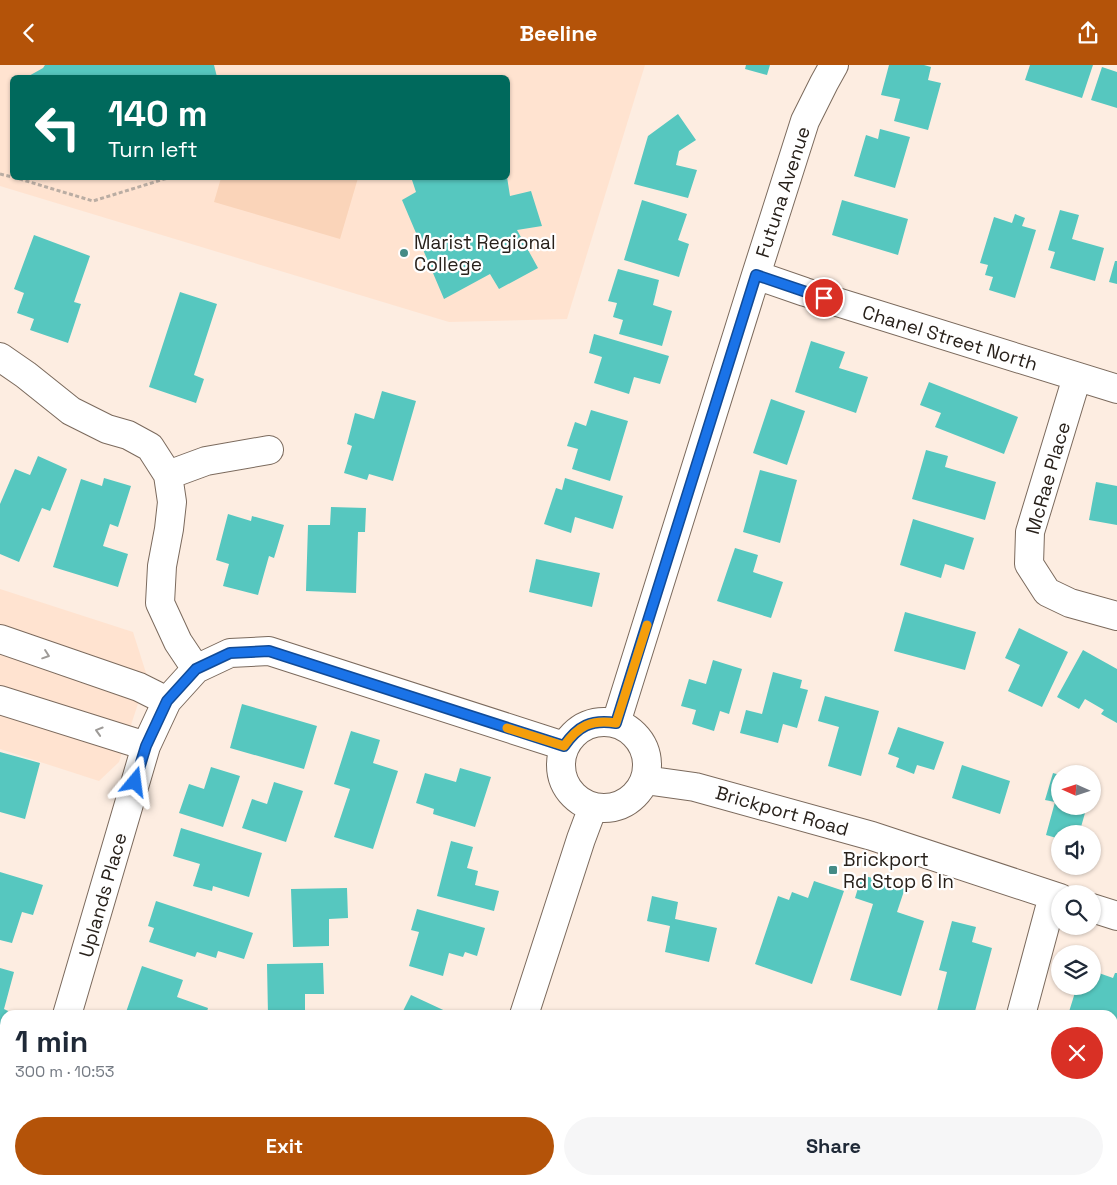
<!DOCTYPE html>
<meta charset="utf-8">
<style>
body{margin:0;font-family:"Space Grotesk",sans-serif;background:#f6f6f7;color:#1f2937;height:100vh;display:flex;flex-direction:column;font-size:19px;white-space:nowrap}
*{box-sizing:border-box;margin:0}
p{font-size:16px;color:#747a83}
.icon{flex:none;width:28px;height:28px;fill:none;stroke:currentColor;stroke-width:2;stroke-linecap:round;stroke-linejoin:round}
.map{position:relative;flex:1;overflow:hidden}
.details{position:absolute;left:0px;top:945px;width:1118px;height:175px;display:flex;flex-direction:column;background:#fff;border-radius:15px 15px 0 0;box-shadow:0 1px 4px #0004}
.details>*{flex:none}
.guide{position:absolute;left:10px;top:10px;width:500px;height:105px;border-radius:8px;box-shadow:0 1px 4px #0004;background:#00695c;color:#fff;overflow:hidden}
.needle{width:32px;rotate:273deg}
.fabs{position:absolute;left:1051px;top:700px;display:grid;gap:10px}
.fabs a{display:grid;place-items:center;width:50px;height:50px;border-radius:50%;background:#fff;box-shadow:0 1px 4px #0004;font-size:25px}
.pin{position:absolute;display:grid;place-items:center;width:42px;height:42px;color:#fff;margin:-21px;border:2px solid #fff;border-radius:50%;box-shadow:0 1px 5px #0007}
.me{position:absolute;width:55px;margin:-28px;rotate:16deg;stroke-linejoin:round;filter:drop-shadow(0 0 4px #0008)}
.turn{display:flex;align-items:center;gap:18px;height:105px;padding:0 15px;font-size:22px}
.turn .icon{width:65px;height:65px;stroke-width:2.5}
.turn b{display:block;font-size:35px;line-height:42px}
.round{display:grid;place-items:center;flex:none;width:52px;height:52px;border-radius:26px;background:#f6f6f7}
.headline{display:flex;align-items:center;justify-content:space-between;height:85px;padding:0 15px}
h1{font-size:30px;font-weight:700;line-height:38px}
.cta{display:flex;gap:10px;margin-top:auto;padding:10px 15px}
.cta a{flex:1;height:58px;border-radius:30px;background:#b45309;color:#fff;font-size:20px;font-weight:700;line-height:58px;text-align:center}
.cta a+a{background:#f6f6f7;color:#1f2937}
header{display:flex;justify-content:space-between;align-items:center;height:65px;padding:0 15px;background:#b45309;color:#fff;font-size:22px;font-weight:700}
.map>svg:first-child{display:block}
</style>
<header><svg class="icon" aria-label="back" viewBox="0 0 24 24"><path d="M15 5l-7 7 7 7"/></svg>Beeline<svg class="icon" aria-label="share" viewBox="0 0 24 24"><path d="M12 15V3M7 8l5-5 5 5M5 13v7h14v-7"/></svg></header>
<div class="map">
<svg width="1117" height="1120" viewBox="0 0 1117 1120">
<rect width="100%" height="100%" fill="#fdede1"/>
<path fill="#ffe3d0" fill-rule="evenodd" d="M0,0H645L567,254L449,257L0,121ZM12,12H508V112H12Z
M0,524L133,567L147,611L119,697L99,716L0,684Z"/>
<path fill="#fad4b9" d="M221,113V112L358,113L340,174L214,137Z"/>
<path fill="#56c7bf" d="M45,0H214L217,12H27L43,3Z
M746,0H770L767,10L745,4Z
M889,0H924L931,2L928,15L941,18L928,65L894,56L900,34L881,30Z
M1030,0H1093L1082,33L1025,15Z
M1102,2L1117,7V43L1091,35Z
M678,49L696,75L679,86L676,100L697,105L688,133L634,119L648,71Z
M880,64L910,72L895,123L854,111L866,70L878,74Z
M411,112H507L510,131L531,126L542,161L517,165L538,203L499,224L490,209L444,234L402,135L416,127Z
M642,135L687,149L678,175L689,179L679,212L624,195Z
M842,135L908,154L898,190L832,170Z
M1060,145L1079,150L1072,174L1104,183L1095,216L1050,203L1055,187L1048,185Z
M1015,149L1025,153L1022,161L1036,165L1015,233L989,225L993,212L985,210L988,200L980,198L994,152L1012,158Z
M34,170L90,191L74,237L81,239L68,278L30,265L34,254L17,248L24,228L14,224Z
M1115,196H1117V219L1109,217Z
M618,204L659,215L653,240L672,246L662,281L619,269L623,255L613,252L617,238L608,236Z
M180,227L217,239L194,310L204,314L196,338L149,322Z
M594,269L669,291L660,319L634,312L629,329L594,318L602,292L589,288Z
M811,276L845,287L839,303L868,312L856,348L795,327Z
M929,317L1018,352L1004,389L935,362L941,348L920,340Z
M382,326L416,336L393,416L369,409L367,415L344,408L352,381L347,379L355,348L374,354Z
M771,334L805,346L787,400L753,388Z
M591,345L628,356L610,416L572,404L578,384L567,381L575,357L586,361Z
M926,385L948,391L945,402L996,417L985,455L912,434Z
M38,391L67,404L50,446L42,443L19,497L0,489V439L15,404L30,410Z
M760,405L797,415L780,478L743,467Z
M104,413L131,421L118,462L110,459L103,481L128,489L118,522L53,502L81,414L102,421Z
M565,413L623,431L613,464L575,452L571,468L544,459L556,423L562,425Z
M1096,417L1117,421V460L1089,455Z
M331,442L366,443L365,467H358L356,528L306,526L308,460H330Z
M228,449L251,456L252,451L284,460L274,493L269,491L258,530L223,521L229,499L216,495Z
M913,454L974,473L964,505L945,499L941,513L900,500Z
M735,483L758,490L753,507L783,517L771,553L717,536Z
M536,494L600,508L592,542L529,527Z
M905,547L976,567L965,605L894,586Z
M1019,563L1068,587L1042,642L1008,626L1020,600L1005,593Z
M1083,585L1117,604V658L1101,649L1104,645L1085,634L1079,644L1057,632Z
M713,595L742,604L729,649L720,646L714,666L692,659L696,645L681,641L689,614L706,619Z
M773,607L802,615L800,623L808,625L797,663L783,659L778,678L740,668L746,645L762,649Z
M825,631L879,646L861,711L828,701L839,662L818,656Z
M242,639L317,661L304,704L230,683Z
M898,662L944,677L934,705L917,700L914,709L896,702L899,693L888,689Z
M351,666L380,675L373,698L398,706L373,784L334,772L350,724L334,719Z
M0,687L40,698L25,754L0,747Z
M962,700L1010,716L1000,749L952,733Z
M211,702L240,711L223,762L179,748L189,719L204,724Z
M460,703L491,712L475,762L433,749L434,744L416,738L425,708L456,717Z
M1053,708L1060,710V741H1087L1079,769H1060V774L1046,770L1055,737L1045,735Z
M274,717L303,726L286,777L242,763L252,734L267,739Z
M181,763L262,788L249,832L213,821L212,826L193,821L200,799L173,791Z
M451,776L473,782L467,803L478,806L475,820L499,826L494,846L437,831Z
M0,807L43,820L33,850L22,847L12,878L0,875Z
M862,810L905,823L897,847L924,856L901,931L850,915L873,839L855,833Z
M814,816L844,826L812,919L755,899L778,831L789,835L792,827L808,833Z
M347,823L348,853L329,854V881L293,882L291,824Z
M652,831L678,837L675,854L717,863L709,897L665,887L670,861L647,856Z
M156,836L253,868L244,894L218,886L216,893L197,887L195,892L149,877L154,863L148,861Z
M417,844L485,863L477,891L465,887L463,892L449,888L443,911L409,901L419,867L411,865Z
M952,856L976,862L972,877L992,883L974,950H936L947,907L939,905Z
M323,898L324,929H305V950H268L267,899Z
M142,901L183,915L177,932L208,943L206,950H125Z
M0,903L14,907L4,944L8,946L6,950H5V955L0,970Z
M1096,907L1113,913L1115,908H1117V989L1113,1002L1112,950H1068L1077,921H1092Z
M411,930L454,950H401Z
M1112,1055H1117V1105H1112Z
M349,1115H389L387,1120H348Z
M538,1115H577L576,1120H543L537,1119Z
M911,1115H940V1120H911Z
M1043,1115H1067L1106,1119V1120H1043Z"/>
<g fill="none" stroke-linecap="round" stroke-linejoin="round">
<g stroke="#7b6a5d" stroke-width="30">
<path id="minor" d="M756,210L805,227L1117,324
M0,292L26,310L71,346L107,364L128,370L150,382L168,410L172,437L169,464L162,501L160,538L178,577L196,604
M1077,312L1030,467L1029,499L1047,527L1070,538L1117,551
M168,410L206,396L269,385
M0,574L139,622L167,636
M0,635L146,681
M561 700a43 43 0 1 1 86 0a43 43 0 1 1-86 0Z
M616,658L756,210L805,56L824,18L834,0
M645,715L695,722L872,771L1060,833
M1092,843L1117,851
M67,950L146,681L167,636L196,604L230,588L269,586L564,681
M524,950L581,774L593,742
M1021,950L1053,831
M13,1120L15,1115
M468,1120L470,1115
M989,1120V1115"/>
</g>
<path stroke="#baada3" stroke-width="3" stroke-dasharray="4 2.5" stroke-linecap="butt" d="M0,109L12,112
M13,112L93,136L171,112"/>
<use href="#minor" stroke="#fff" stroke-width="28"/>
</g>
<defs><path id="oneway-chevron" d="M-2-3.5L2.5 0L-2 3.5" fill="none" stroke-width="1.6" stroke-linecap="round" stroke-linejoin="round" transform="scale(1.25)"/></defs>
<g stroke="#9e9b98">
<use href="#oneway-chevron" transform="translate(46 590) rotate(19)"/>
<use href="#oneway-chevron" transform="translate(99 666) rotate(-163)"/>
</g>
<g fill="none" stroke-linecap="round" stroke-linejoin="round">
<g stroke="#114b97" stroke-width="12">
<path id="route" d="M135,717L146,681L167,636L196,604L230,588L269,586L564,681C578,661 591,654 616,658L756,210L824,233"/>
</g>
<use href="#route" stroke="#1a73e8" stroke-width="9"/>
<path stroke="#f59e0b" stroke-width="9" d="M507,663L564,681C578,661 591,654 616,658L647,560"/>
</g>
<g fill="#448b86" stroke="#fff" stroke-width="2">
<circle cx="404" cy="188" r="5"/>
<rect x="828" y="800" width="10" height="10" rx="2.5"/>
</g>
<g text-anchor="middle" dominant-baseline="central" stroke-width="4.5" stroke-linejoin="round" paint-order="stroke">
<g font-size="19" fill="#28211b" stroke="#fff">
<text transform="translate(783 127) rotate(-72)">Futuna Avenue</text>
<text transform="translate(950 273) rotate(17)">Chanel Street North</text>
<text transform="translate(1048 413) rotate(-74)">McRae Place</text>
<text transform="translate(782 746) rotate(16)">Brickport Road</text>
<text transform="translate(103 830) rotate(-74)">Uplands Place</text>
</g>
<g font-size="19" fill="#28211b" stroke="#fff" text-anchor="start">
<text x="414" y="177">Marist Regional<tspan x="414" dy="22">College</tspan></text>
<text x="843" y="794">Brickport<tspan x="843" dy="22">Rd Stop 6 In</tspan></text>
</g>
</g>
</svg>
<div class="fabs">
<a><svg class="needle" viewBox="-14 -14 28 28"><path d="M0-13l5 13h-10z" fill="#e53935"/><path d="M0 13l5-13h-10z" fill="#747a83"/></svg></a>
<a><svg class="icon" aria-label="sound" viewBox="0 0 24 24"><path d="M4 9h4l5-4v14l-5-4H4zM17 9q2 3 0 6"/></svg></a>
<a><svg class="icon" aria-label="search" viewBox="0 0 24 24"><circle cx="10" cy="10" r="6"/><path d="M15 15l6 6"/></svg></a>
<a><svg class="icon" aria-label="layers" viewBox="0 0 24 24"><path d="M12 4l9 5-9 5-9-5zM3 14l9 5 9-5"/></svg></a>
</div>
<div class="pin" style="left:824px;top:233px;background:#d93025"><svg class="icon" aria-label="arrive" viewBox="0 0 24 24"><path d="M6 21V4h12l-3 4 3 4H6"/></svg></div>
<svg class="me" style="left:135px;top:717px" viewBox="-20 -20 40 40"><path d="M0-17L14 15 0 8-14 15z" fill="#1a73e8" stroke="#fff" stroke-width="4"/></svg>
<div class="guide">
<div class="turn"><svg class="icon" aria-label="left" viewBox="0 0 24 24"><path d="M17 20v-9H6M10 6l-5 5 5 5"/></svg><div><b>140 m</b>Turn left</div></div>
</div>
<section class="details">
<div class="headline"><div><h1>1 min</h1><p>300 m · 10:53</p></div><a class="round" style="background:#d93025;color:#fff"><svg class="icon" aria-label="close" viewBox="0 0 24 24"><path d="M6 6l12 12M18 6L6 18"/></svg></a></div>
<div class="cta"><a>Exit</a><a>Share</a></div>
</section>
</div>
